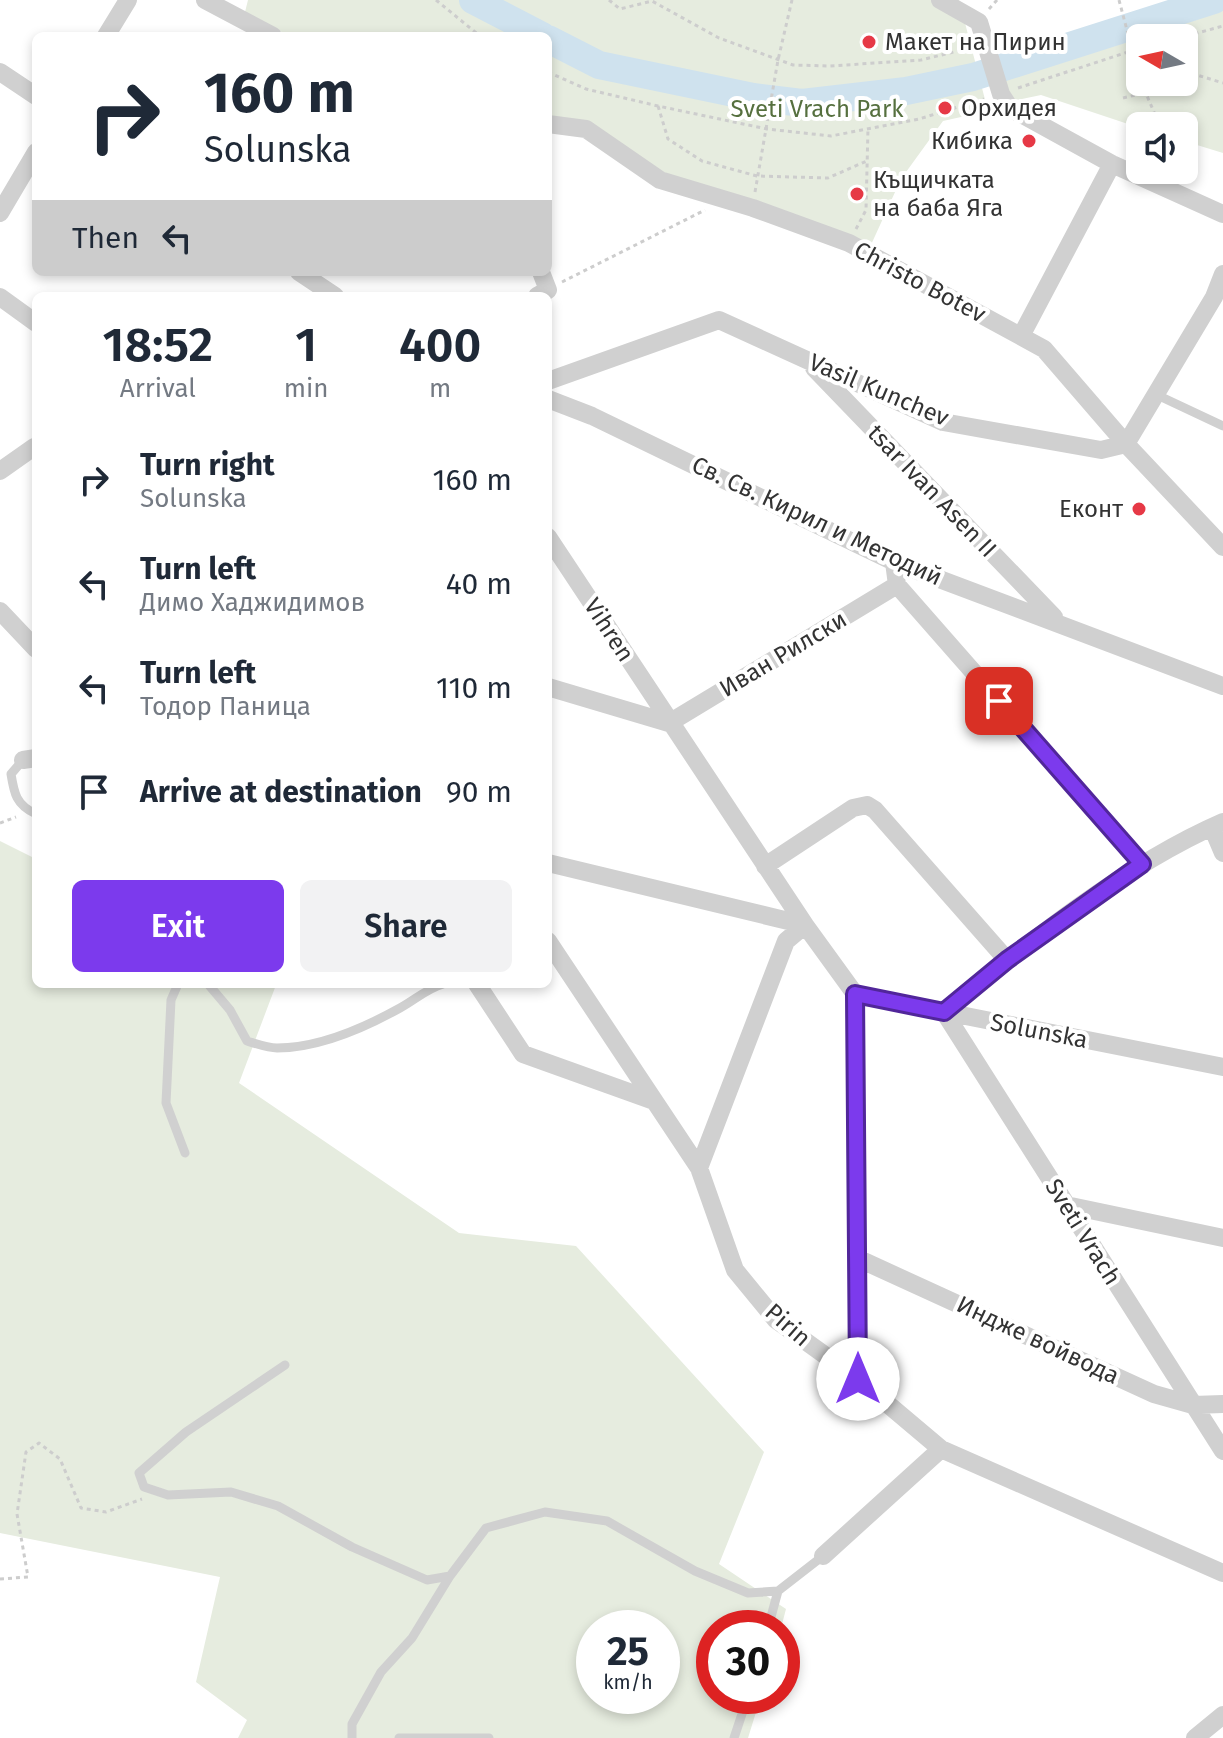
<!DOCTYPE html>
<meta charset="utf-8">
<style>
body{margin:0;font-family:"Fira Sans",sans-serif;background:#f2f2f3;color:#1f2937;height:100vh;display:flex;flex-direction:column;font-size:30px;white-space:nowrap}
*{box-sizing:border-box;margin:0}
p{font-size:26px;color:#747a83}
.icon{flex:none;width:44px;height:44px;fill:none;stroke:currentColor;stroke-width:2;stroke-linecap:round;stroke-linejoin:round}
.map{position:relative;flex:1;overflow:hidden}
.sheet{position:absolute;left:32px;top:292px;width:520px;height:696px;display:flex;flex-direction:column;background:#fff;border-radius:12px;box-shadow:0 4px 12px #0003}
.sheet>*{flex:none}
.banner{position:absolute;left:32px;top:32px;width:520px;height:244px;border-radius:12px;box-shadow:0 4px 12px #0003;background:#fff;color:#1f2937;overflow:hidden}
.needle{width:52px;rotate:279deg}
.fabs{position:absolute;left:1126px;top:24px;display:grid;gap:16px}
.fabs a{display:grid;place-items:center;width:72px;height:72px;border-radius:12px;background:#fff;box-shadow:0 4px 12px #0003;font-size:40px}
.speed{position:absolute;left:576px;top:1610px;display:flex;gap:16px;font-size:40px;font-weight:700;text-align:center}
.speed>*{display:grid;place-content:center;width:104px;height:104px;border-radius:50%;background:#fff;box-shadow:0 4px 12px #0003;line-height:1}
.speed small{font-size:20px;font-weight:400}
.speed .limit{border:12px solid #d22;background:#fff;color:#111}
.pin{position:absolute;display:grid;place-items:center;width:68px;height:68px;color:#fff;margin:-34px;border-radius:16px;box-shadow:0 4px 12px #0006}
.me{position:absolute;width:88px;margin:-44px;rotate:0deg;stroke-linejoin:round;filter:drop-shadow(0 0 6px #0008)}
.turn{display:flex;align-items:center;gap:28px;height:168px;padding:0 40px;font-size:36px}
.turn .icon{width:104px;height:104px;stroke-width:2.5}
.turn b{display:block;font-size:56px;line-height:68px}
.then{display:flex;align-items:center;height:76px;padding:0 40px;background:#0003;gap:16px;font-size:30px}
.eta{display:flex;justify-content:space-evenly;align-items:center;height:136px;text-align:center}
.eta b{font-size:48px;font-weight:600;line-height:56px}
.cta{display:flex;gap:16px;margin-top:auto;padding:16px 40px}
.cta a{flex:1;height:92px;border-radius:12px;background:#7c3aed;color:#fff;font-size:32px;font-weight:600;line-height:92px;text-align:center}
.cta a+a{background:#f2f2f3;color:#1f2937}
ul{padding:0;list-style:none}
li{display:flex;align-items:center;gap:24px;height:104px;padding:0 40px}
li div{flex:1}
li b{display:block;font-size:30px}
li em{font-style:normal}
.map>svg:first-child{display:block}
</style>
<div class="map">
<svg width="1223" height="1738" viewBox="0 0 1223 1738">
<rect width="100%" height="100%" fill="#fff"/>
<path fill="#e6ecdf" fill-rule="evenodd" d="M248,0H959L988,111L943,121L901,179L870,247L725,200L548,120V36H289L245,12Z
M1223,7V153L1184,141V126L1140,128L1041,95L1008,102L1004,75L1176,17ZM1140,38H1184V82H1140Z
M0,841L36,859V984L276,985L239,1083L459,1233L576,1246L764,1452L719,1564L786,1609L781,1628H714V1696H761L748,1738H238L247,1720L196,1682L220,1577L0,1533ZM594,1628H662V1696H594Z"/>
<g fill="none" stroke-linecap="round" stroke-linejoin="round">
<path stroke="#cfe2ee" stroke-width="28" d="M473,0L542,36
M548,39L599,65L753,97L802,103L906,91L973,77L1214,0"/>
<path stroke="#cdcdcd" stroke-width="3" stroke-dasharray="4 4" stroke-linecap="butt" d="M436,0L480,36
M609,0L620,9L652,1L719,38L793,65L830,66L921,60L970,48
M1119,0L1140,79
M989,9L997,0
M1179,38L1223,26
M1184,71L1223,83
M548,72L586,89L658,106L767,129L831,136L919,119L984,99
M1141,82L1160,126
M1018,88L1140,48
M1123,98L1144,93
M658,106L668,139L702,161L757,176L828,178L869,160
M755,192L778,60L792,0
M856,229L866,210L868,128
M562,282L705,210
M0,823L16,817
M0,1579L28,1577L17,1514L26,1452L39,1443L60,1459L81,1508L106,1512L142,1499"/>
<path stroke="#d0d0d0" stroke-width="9" d="M1155,394L1223,426
M23,760L11,774C14,793 16,805 36,814
M178,984L171,1000L166,1103L185,1153
M208,984L230,1010L247,1041C257,1044 268,1048 277,1048C319,1048 364,1028 400,1008C415,1000 426,989 443,984
M285,1365L186,1432L139,1473L144,1487L168,1495L231,1492L278,1506L352,1547L427,1580L450,1576
M768,1628L778,1591
M352,1738V1724L381,1672L412,1638L450,1576L486,1528L545,1512L607,1521L695,1571L748,1593L778,1591L823,1556
M399,1738H489
M734,1738L748,1696"/>
<path stroke="#d0d0d0" stroke-width="18" d="M205,0L273,36
M940,0L979,22L1001,94L1010,108L1112,164L1223,214
M106,36L128,0
M0,72L36,96
M548,124L586,129L660,180L753,208L849,243L1044,349L1126,444L1223,547
M0,213L36,152
M299,272L335,296
M537,296L548,290L541,272
M0,297L36,323
M1021,336L1112,164
M814,368L1054,617
M548,381L719,320L943,422L1101,450L1126,444L1214,297L1223,274
M548,399L592,416L894,562L1223,686
M0,471L34,447
M548,537L805,925L548,863
M894,562L897,585L1142,864
M0,611L36,649
M548,687L669,723
M669,723L897,585
M23,760L36,758
M1223,822C1124,865 1027,944 944,1012L1223,1451
M1212,827L1223,853
M765,866L853,808L867,805L875,810L1007,960
M548,941L699,1168L735,1270L776,1320L858,1379L941,1449L1223,1573
M477,984L523,1054L654,1101
M855,994L858,1379
M855,994L1223,1067
M699,1168L786,941L805,925L855,994
M1066,1205L1223,1238
M857,1258L1154,1394L1193,1405L1223,1404
M823,1556L941,1449
M1195,1738L1223,1715"/>
</g>
<g fill="none" stroke-linecap="round" stroke-linejoin="round">
<g stroke="#51269a" stroke-width="20">
<path id="route" d="M858,1379L855,994L944,1012L1007,960L1142,864L999,701"/>
</g>
<use href="#route" stroke="#7c3aed" stroke-width="14"/>
</g>
<g fill="#e63946" stroke="#fff" stroke-width="3">
<circle cx="869" cy="42" r="8"/>
<circle cx="945" cy="108" r="8"/>
<circle cx="1029" cy="141" r="8"/>
<circle cx="857" cy="194" r="8"/>
<circle cx="1139" cy="509" r="8"/>
</g>
<g text-anchor="middle" dominant-baseline="central" stroke-width="8" stroke-linejoin="round" paint-order="stroke">
<g font-size="24" fill="#333" stroke="#fff" text-anchor="start">
<text x="885" y="42">Макет на Пирин</text>
<text x="961" y="108">Орхидея</text>
<text x="1013" y="141" text-anchor="end">Кибика</text>
<text x="873" y="180">Къщичката<tspan x="873" dy="28">на баба Яга</tspan></text>
<text x="1123" y="509" text-anchor="end">Еконт</text>
</g>
<g font-size="24" fill="#56703f" stroke="#fff">
<text x="817" y="109">Sveti Vrach Park</text>
</g>
<g font-size="24" fill="#333" stroke="#fff">
<text transform="translate(920 282) rotate(28)">Christo Botev</text>
<text transform="translate(879 390) rotate(23)">Vasil Kunchev</text>
<text transform="translate(932 491) rotate(46)">tsar Ivan Asen II</text>
<text transform="translate(817 521) rotate(25)">Св. Св. Кирил и Методий</text>
<text transform="translate(609 630) rotate(57)">Vihren</text>
<text transform="translate(783 654) rotate(-31)">Иван Рилски</text>
<text transform="translate(1039 1031) rotate(11)">Solunska</text>
<text transform="translate(1083 1232) rotate(58)">Sveti Vrach</text>
<text transform="translate(788 1325) rotate(41)">Pirin</text>
<text transform="translate(1038 1340) rotate(25)">Индже войвода</text>
</g>
</g>
</svg>
<div class="fabs">
<a><svg class="needle" viewBox="-14 -14 28 28"><path d="M0-13l5 13h-10z" fill="#e53935"/><path d="M0 13l5-13h-10z" fill="#747a83"/></svg></a>
<a><svg class="icon" aria-label="sound" viewBox="0 0 24 24"><path d="M4 9h4l5-4v14l-5-4H4zM17 9q2 3 0 6"/></svg></a>
</div>
<div class="speed"><div>25<small>km/h</small></div><div class="limit">30</div></div>
<div class="pin" style="left:999px;top:701px;background:#d93025"><svg class="icon" aria-label="arrive" viewBox="0 0 24 24"><path d="M6 21V4h12l-3 4 3 4H6"/></svg></div>
<svg class="me" style="left:858px;top:1379px" viewBox="-20 -20 40 40"><circle r="19" fill="#fff"/><path d="M0-13L10 11 0 6-10 11z" fill="#7c3aed"/></svg>
<div class="banner">
<div class="turn"><svg class="icon" aria-label="right" viewBox="0 0 24 24"><path d="M7 20v-9h11M14 6l5 5-5 5"/></svg><div><b>160 m</b>Solunska</div></div>
<div class="then">Then<svg class="icon" aria-label="left" viewBox="0 0 24 24"><path d="M17 20v-9H6M10 6l-5 5 5 5"/></svg></div>
</div>
<section class="sheet">
<div class="eta">
<div><b>18:52</b><p>Arrival</p></div>
<div><b>1</b><p>min</p></div>
<div><b>400</b><p>m</p></div>
</div>
<ul>
<li><svg class="icon" aria-label="right" viewBox="0 0 24 24"><path d="M7 20v-9h11M14 6l5 5-5 5"/></svg><div><b>Turn right</b><p>Solunska</p></div><em>160 m</em></li>
<li><svg class="icon" aria-label="left" viewBox="0 0 24 24"><path d="M17 20v-9H6M10 6l-5 5 5 5"/></svg><div><b>Turn left</b><p>Димо Хаджидимов</p></div><em>40 m</em></li>
<li><svg class="icon" aria-label="left" viewBox="0 0 24 24"><path d="M17 20v-9H6M10 6l-5 5 5 5"/></svg><div><b>Turn left</b><p>Тодор Паница</p></div><em>110 m</em></li>
<li><svg class="icon" aria-label="arrive" viewBox="0 0 24 24"><path d="M6 21V4h12l-3 4 3 4H6"/></svg><div><b>Arrive at destination</b></div><em>90 m</em></li>
</ul>
<div class="cta"><a>Exit</a><a>Share</a></div>
</section>
</div>
